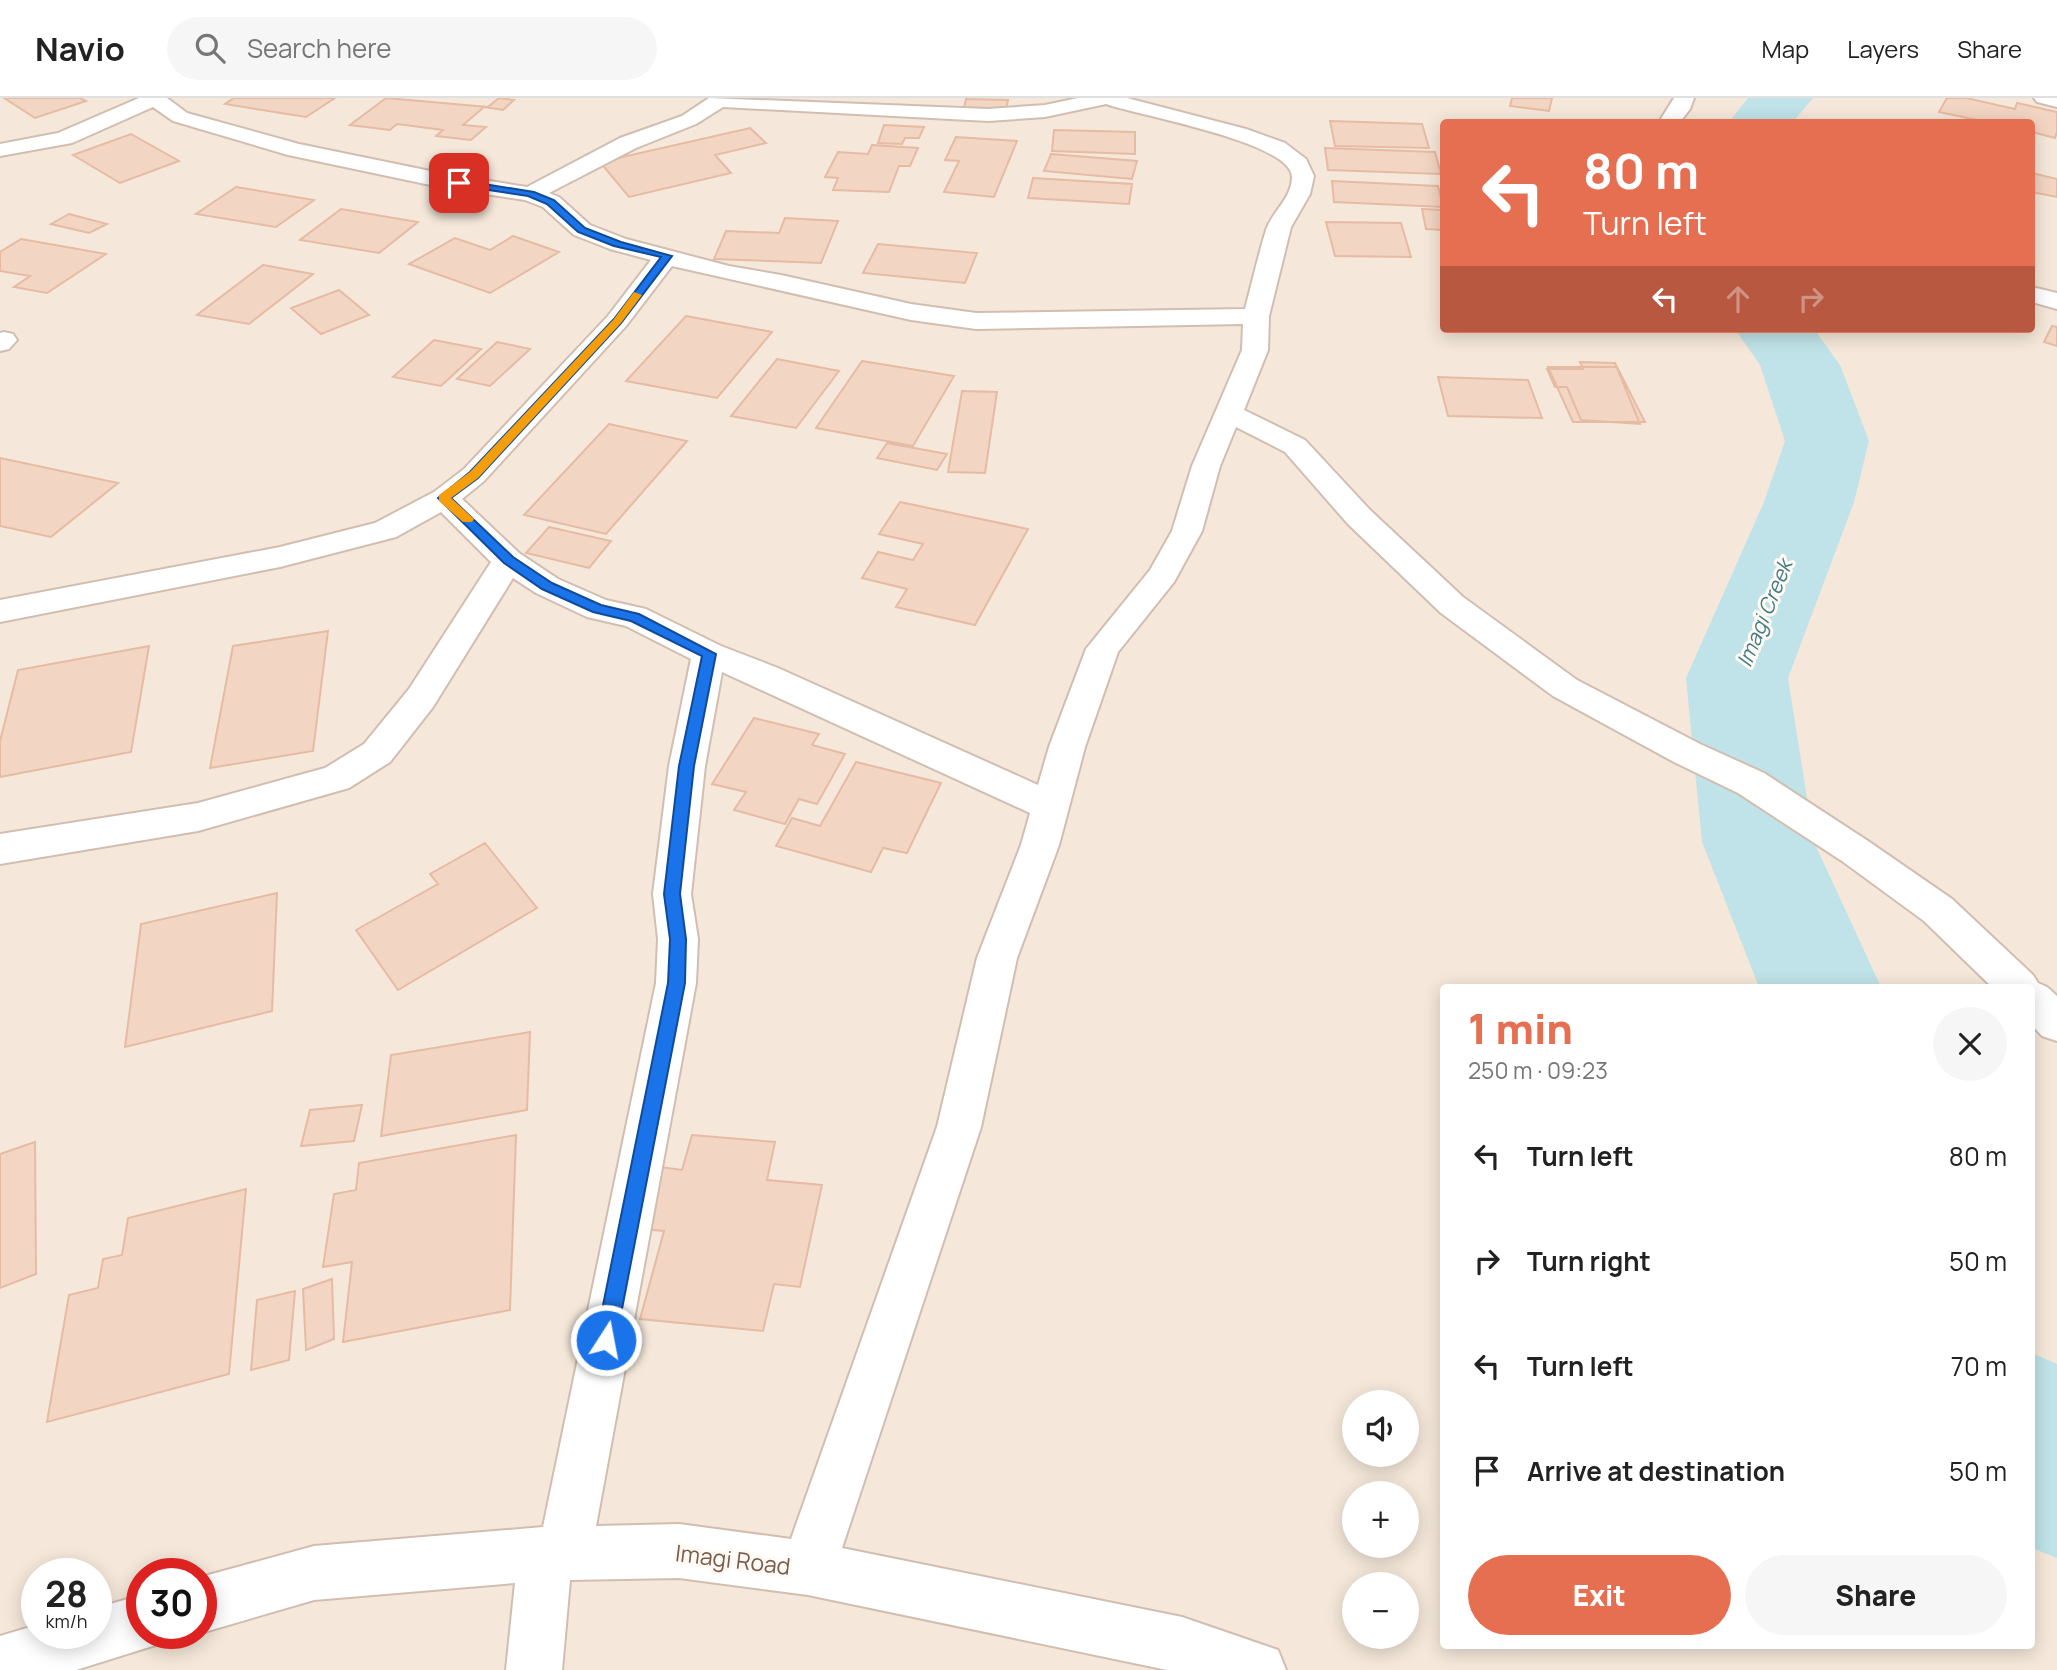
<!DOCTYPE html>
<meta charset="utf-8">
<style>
body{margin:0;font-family:Manrope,sans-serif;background:#f6f6f6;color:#222;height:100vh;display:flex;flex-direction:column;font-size:26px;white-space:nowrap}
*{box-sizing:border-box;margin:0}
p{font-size:23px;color:#767676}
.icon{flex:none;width:38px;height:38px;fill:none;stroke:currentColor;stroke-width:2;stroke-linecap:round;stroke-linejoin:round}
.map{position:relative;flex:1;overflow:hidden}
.panel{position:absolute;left:1440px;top:886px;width:595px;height:665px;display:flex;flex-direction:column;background:#fff;border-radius:7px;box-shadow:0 4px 18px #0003}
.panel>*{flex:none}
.hud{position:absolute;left:1440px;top:21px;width:595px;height:214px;border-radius:7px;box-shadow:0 4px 18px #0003;background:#e76f51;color:#fff;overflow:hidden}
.controls{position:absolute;left:1342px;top:1292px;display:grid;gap:14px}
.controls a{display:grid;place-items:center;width:77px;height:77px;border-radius:50%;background:#fff;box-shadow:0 4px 18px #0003;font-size:35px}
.speed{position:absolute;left:21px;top:1460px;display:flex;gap:14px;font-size:35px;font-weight:700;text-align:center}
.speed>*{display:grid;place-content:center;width:91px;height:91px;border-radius:50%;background:#fff;box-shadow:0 4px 18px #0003;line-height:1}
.speed small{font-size:18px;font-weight:400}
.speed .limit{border:10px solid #d22;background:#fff;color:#111}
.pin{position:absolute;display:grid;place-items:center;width:60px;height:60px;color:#fff;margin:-30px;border-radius:14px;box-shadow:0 4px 10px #0006}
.me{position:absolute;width:77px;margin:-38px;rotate:11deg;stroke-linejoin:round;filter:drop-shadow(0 0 5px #0008)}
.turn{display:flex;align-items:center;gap:24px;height:147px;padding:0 28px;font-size:32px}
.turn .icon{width:91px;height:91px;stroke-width:2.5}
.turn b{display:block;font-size:49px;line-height:60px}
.lanes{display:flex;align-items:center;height:66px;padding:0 28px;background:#0003;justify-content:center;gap:35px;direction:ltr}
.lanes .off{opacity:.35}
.round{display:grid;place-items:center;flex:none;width:74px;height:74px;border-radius:37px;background:#f6f6f6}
.summary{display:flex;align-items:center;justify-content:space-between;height:119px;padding:0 28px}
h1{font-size:42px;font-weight:800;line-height:52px;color:#e76f51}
.primary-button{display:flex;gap:14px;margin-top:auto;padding:14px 28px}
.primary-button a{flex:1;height:80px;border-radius:42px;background:#e76f51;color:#fff;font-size:28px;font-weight:800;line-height:80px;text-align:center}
.primary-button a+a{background:#f6f6f6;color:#222}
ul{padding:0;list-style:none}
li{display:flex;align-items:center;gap:21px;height:105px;padding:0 28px}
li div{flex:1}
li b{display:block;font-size:26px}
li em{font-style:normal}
header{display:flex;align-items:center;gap:42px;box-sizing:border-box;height:98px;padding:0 35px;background:#fff;border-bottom:2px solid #e0e0e0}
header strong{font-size:33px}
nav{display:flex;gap:38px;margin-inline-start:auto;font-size:24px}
.search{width:490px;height:63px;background:#f6f6f6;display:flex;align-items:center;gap:18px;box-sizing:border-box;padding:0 24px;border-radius:38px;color:#767676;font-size:26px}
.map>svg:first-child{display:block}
</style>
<header>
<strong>Navio</strong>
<div class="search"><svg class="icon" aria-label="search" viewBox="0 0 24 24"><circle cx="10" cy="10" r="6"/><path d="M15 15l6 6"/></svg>Search here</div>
<nav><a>Map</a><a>Layers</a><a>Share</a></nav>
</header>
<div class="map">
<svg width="2057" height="1572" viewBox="0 0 2057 1572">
<rect width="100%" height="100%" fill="#fdf6ec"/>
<path fill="#f5e8da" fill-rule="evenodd" d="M0,0H2057V1572H0ZM1444,24H2032V231H1444ZM1444,889H2032V1547H1444ZM1354,1304H1407V1356H1354ZM1354,1395H1407V1447H1354ZM37,1475H96V1535H37ZM142,1475H201V1535H142ZM1354,1486H1407V1538H1354Z"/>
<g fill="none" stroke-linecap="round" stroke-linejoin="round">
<path fill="#bfe3e8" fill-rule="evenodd" d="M1748,0H1813L1793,24H1729Z
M1735,231H1814L1840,267L1869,343L1854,404L1788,580L1814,744L1881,889H1759L1702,744L1686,580L1764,404L1785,343L1760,267Z
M2032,1255L2057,1266V1460L2032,1450Z"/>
</g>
<path fill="#f3d5c3" stroke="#e6bba3" stroke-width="2" d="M4,0H80L86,3L35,20Z
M234,0H335L306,19L225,6Z
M386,0L488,9L499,0L514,2L503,12L484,9L463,27L486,29L471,42L436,38L443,32L397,26L390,32L350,27Z
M1512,0H1552L1549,13L1510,8Z
M1947,0H1966L2015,11L2017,5L2057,14V34L2055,40L2032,34V24H1987L1939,14Z
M966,1L1008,2L1006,12L964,10Z
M1330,23L1422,26L1429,50L1335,48Z
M884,27L924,29L919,40H905L902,46L878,45Z
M750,30L766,45L715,57L731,75L629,99L600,64Z
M1054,32L1135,34V56L1052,53Z
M131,36L179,63L120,85L73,57Z
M956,39L1017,43L994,99L944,94L959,63L945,62Z
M872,47L918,50L910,68H899L889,94L833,92L838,80L825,79L838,54L868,56Z
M1325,50L1435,54L1441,76L1328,72Z
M1051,56L1137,63L1132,81L1044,73Z
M2032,75L2057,81V99L2032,94Z
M1033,80L1132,86L1129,106L1028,100Z
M1332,83L1438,88L1443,109L1334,104Z
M236,89L314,102L276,129L196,116Z
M341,111L418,124L379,155L300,142Z
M1422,111L1444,112V132L1426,131Z
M69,116L107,126L89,135L51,126Z
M785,120L838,123L821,165L714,161L726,133L779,135Z
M1326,124L1401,125L1411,159L1335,158Z
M513,138L559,154L490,195L409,166L455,140L490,152Z
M21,141L106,156L47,195L14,189L30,178L0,173V154Z
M878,146L977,155L965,185L863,175Z
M263,167L313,176L249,226L197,217Z
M339,192L369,217L321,236L291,210Z
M686,218L772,234L717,300L626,283Z
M2052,228L2057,229V248L2044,244Z
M434,242L481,251L441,288L393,279Z
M497,244L530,251L490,288L457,281Z
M777,261L839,273L796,330L731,318Z
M862,263L954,278L913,348L816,330Z
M1580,264L1615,265L1640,326L1581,322L1567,289H1555L1547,271H1583Z
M1548,269H1617L1645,324H1573Z
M1438,279L1528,282L1542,320L1448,318Z
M962,293L997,294L985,375L948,374Z
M609,326L687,343L606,436L524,417Z
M887,345L947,356L937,372L877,360Z
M0,360L118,385L51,439L0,428Z
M900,404L1028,431L975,527L896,509L907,491L862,480L878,454L913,462L923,446L879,436Z
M549,429L611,443L589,470L526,455Z
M328,533L313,653L210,670L233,548Z
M149,548L131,654L0,679V643L18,572Z
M754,620L819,636L812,647L845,656L817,706L799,701L785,726L734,712L746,694L712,686Z
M856,664L941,685L907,755L883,750L871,774L776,748L792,720L820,728Z
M485,745L537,810L398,892L356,832L438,786L430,776Z
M277,795L272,913L125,949L141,826Z
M530,934L527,1012L381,1038L391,957Z
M362,1007L354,1043L301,1048L310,1012Z
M516,1037L510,1212L343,1244L352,1164L323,1169L334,1096L356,1092L359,1065Z
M692,1037L775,1044L767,1082L822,1087L800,1189L774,1186L763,1233L640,1221L664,1133L644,1131L661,1069L682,1072Z
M35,1044L36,1176L0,1190V1056Z
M246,1091L229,1276L47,1324L69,1197L98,1190L103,1161L122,1157L128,1120Z
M332,1181L334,1241L306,1252L303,1191Z
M295,1193L289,1262L251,1272L257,1202Z"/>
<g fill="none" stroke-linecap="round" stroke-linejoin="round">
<g stroke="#d1beb0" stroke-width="4">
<path id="street" d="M139,0H167L187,15L299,46L440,75L527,89L620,40L682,18L709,0L988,11L1045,7L1078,0H1127L1246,31L1285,45L1306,61L1314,78L1310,96L1291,129L1269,218L1268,252L1244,312L1305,342L1370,412L1463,499L1577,582L1700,646L1764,675L1868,743L1952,801L2033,877L2038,885L2047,889L2057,898V943L2042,938L2032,927V889H1992L1924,823L1842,763L1738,695L1674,664L1553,598L1441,515L1348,426L1285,354L1236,329L1220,368L1202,433L1174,484L1118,554L1085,649L1059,747L1017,860L981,1029L842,1450L1182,1519L1278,1552L1286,1572H1167L808,1497L679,1480L570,1482L562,1572H506L515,1485L314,1502L201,1535V1479L314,1448L543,1429L656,885L658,841L653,796L669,668L691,561L626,528L587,519L536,495L513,480L433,609L390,664L349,690L198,733L0,766V736L198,705L325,670L364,646L409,591L491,464L441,414L396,439L280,469L0,524V502L280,449L375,425L434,394L464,371L608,218L651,162L610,151L574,137L543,109L525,102L440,89L288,57L173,23L153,9L72,45L0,58V46L58,35ZM1106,6C1137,17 1292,44 1292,79C1292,100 1272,114 1266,132C1258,158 1252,185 1245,211L976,215L911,206L781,177L729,168L626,141L590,127L559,99L549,95L636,50L696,26L723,9L988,23L1045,19ZM672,168L911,222L976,231L1243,226L1242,252L1192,368L1172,433L1150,472L1086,551L1049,649L1038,687L778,570L721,548L646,511L606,502L558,481L519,455L462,401L484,383L626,228ZM722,574L1030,715L1021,747L977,860L937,1029L791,1441L679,1426L596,1428L696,885L698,841L691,796L705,668Z
M1674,0H1694L1690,11L1680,24H1659Z
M2034,0H2057V9L2037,4Z
M2032,189L2057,195V211L2032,204Z
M4,234L13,236L17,242L9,251L0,253V235Z
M142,1497V1535H166L162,1545L76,1572H0V1538L37,1527V1535H96V1510Z"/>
</g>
<use href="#street" fill="#fff" fill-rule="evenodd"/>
</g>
<path fill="#1a73e8" stroke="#114b97" stroke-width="2" d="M459,82L534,94L554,102L585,130L621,144L672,158L621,225L478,380L451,400L513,459L552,485L601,507L639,516L716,556L694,668L680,796L686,841L685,885L616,1242L613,1250L606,1253L599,1250L596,1242L668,885L670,841L664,796L679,668L702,558L631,523L593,514L542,491L504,465L438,400L470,374L614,221L661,159L614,148L578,134L547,106L528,98L455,87V83Z"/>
<path fill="#f59e0b" d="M634,194L642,197L621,225L478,380L451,400L474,421L472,424H463L439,403V397L470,374L614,221Z"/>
<g text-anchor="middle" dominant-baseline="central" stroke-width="6" stroke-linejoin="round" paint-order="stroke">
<g font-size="21" font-style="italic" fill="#437c86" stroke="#fffaf3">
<text transform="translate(1764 515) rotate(-68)">Imagi Creek</text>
</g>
<g font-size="23" fill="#7a5c4d" stroke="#fffaf3">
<text transform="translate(733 1461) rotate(7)">Imagi Road</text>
</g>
</g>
</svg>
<div class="controls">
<a><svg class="icon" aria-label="sound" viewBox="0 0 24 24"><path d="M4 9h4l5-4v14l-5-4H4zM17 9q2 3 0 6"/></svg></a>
<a>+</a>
<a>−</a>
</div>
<div class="speed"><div>28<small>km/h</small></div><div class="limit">30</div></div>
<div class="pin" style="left:459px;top:85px;background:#d93025"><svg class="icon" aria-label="arrive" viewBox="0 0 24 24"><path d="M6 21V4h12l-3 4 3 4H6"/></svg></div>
<svg class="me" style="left:606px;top:1242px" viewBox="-20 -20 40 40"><circle r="17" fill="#1a73e8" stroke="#fff" stroke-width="3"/><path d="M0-11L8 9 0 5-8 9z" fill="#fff"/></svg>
<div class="hud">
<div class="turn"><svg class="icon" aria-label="left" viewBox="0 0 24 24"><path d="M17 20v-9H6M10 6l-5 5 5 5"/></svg><div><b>80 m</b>Turn left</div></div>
<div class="lanes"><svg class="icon" aria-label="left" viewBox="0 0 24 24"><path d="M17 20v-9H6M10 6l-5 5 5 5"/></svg><svg class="icon off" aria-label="ahead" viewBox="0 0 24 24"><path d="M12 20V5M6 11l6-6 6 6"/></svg><svg class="icon off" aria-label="right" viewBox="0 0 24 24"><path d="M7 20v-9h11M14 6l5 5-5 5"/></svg></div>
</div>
<section class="panel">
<div class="summary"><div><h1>1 min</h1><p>250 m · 09:23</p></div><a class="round"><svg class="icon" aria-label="close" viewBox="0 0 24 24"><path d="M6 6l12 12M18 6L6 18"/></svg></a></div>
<ul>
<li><svg class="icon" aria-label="left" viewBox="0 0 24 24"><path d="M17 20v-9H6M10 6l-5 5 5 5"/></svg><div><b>Turn left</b></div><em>80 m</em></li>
<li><svg class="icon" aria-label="right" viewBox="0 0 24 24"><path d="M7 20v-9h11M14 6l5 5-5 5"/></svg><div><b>Turn right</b></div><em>50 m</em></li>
<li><svg class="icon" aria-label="left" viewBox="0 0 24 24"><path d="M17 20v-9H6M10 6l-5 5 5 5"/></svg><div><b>Turn left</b></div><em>70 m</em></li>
<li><svg class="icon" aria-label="arrive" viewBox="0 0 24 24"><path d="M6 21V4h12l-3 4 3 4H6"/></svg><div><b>Arrive at destination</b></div><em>50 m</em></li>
</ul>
<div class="primary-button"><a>Exit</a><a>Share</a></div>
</section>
</div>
